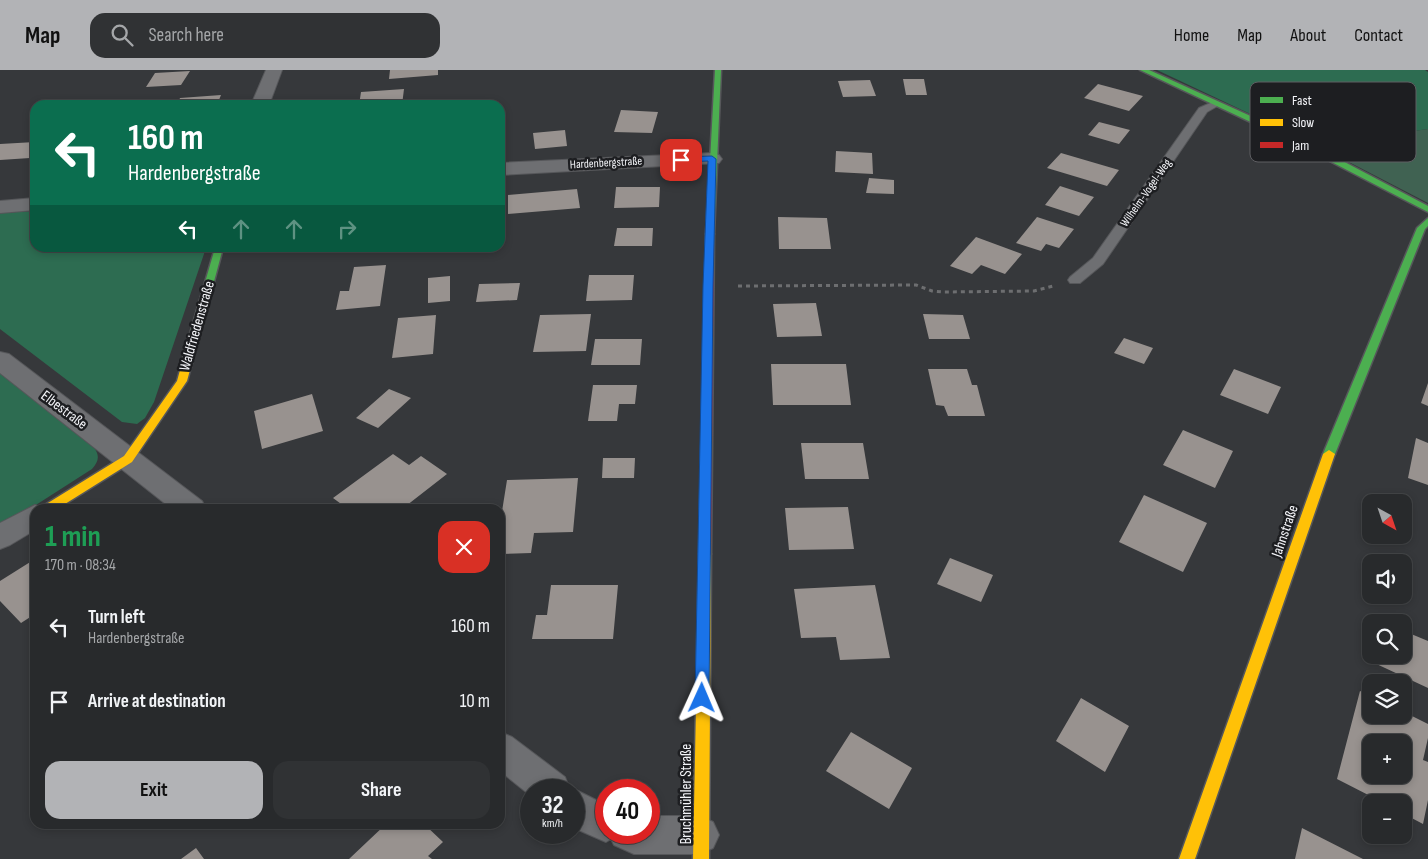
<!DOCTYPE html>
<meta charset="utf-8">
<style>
body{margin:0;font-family:"Sofia Sans Condensed",sans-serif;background:#303234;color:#f1f3f6;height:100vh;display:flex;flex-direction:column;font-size:19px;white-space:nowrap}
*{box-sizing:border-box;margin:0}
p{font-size:16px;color:#a5a7a9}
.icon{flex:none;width:28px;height:28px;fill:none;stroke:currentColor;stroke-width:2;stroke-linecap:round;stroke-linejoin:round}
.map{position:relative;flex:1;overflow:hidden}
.side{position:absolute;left:30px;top:434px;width:475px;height:325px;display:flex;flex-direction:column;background:#282a2c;border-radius:15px;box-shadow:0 2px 8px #0003,0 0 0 1px #444648}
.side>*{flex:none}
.top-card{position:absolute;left:30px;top:30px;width:475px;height:152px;border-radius:15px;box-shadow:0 2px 8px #0003,0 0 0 1px #444648;background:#0b6e4f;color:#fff;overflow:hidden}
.needle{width:32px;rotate:140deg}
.buttons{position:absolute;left:1362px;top:424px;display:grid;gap:10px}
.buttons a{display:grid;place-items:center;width:50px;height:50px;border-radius:10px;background:#282a2c;box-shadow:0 2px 8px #0003,0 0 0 1px #444648;font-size:25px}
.speed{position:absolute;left:520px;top:709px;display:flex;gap:10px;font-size:25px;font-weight:700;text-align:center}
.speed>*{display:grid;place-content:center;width:65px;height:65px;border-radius:50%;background:#282a2c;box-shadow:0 2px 8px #0003,0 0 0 1px #444648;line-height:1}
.speed small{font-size:12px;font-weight:400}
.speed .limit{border:8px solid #d22;background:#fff;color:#111}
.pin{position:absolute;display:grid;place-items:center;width:42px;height:42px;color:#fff;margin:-21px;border-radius:10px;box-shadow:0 2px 8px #0006}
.me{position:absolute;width:55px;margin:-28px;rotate:1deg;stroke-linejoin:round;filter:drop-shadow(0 0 4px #0008)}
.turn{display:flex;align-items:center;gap:18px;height:105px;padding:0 15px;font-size:22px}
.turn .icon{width:65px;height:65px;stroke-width:2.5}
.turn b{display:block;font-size:35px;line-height:42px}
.lanes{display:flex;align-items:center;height:48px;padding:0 15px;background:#0003;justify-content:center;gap:25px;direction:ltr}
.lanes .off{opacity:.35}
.round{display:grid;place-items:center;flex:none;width:52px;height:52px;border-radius:15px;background:#303234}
.head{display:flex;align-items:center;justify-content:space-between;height:85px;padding:0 15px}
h1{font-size:30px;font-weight:700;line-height:38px;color:#1e9e55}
.button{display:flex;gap:10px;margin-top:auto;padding:10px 15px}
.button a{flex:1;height:58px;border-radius:15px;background:#b2b3b6;color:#111;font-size:20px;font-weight:700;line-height:58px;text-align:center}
.button a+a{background:#303234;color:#f1f3f6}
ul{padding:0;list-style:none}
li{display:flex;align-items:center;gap:15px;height:75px;padding:0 15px}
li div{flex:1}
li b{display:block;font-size:19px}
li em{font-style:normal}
header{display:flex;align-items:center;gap:30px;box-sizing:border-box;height:70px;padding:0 25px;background:#b2b3b6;color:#111}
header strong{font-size:24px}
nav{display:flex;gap:28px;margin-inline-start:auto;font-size:18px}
.search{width:350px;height:45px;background:#303234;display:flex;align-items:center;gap:12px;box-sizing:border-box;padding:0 18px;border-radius:15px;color:#a5a7a9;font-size:19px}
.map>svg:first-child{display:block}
</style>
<header>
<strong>Map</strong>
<div class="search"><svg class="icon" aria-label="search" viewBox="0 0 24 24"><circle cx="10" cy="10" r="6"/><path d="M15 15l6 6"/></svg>Search here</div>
<nav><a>Home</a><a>Map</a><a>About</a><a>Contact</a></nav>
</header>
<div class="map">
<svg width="1428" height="789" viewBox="0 0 1428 789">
<rect width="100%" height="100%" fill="#36383b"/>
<path fill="#406252" d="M1428,59V133L1316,75Z"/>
<path fill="#2d6c51" d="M1157,0H1425L1428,2V59L1316,75Z
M35,141V178H206L154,332L145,348L137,354L122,352L0,259V143Z
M0,301L95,379C100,387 98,392 92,399L0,458Z"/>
<path fill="#98928f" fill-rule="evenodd" d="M390,0H438V5L389,9Z
M190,1L181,15L146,17L155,3Z
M903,9H924L927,25H906Z
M870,10L876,26L843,27L838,11Z
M1098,14L1143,26L1129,41L1084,28Z
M404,19L402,35H359L361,22Z
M221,25L217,35H177L180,28Z
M621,40L658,42L652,63L614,62Z
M1099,52L1130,60L1119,74L1088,65Z
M565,60L567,76L535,79L533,63Z
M35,72V81L30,88L0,90V74Z
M836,81L872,83L873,104L835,102Z
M1061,83L1119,100L1107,116L1047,98Z
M869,108L894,110V124L866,123Z
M1060,116L1094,127L1079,146L1045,135Z
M616,117H660L659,137L614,138Z
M577,119L580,138L508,144V125Z
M778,147L827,148L831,179H779Z
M1037,147L1074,159L1059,178L1046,174L1041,181L1016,173Z
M617,158H653L652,176H614Z
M976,167L1022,184L1005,204L981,195L972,204L950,196Z
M386,195L380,236L336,240L340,221H349L354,197Z
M589,205H634L632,230L586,231Z
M450,206V231L428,233V208Z
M520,213L517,230L476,232L479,214Z
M816,233L822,266L777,267L773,234Z
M591,244L586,281L533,282L540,245Z
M923,244L963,245L970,269H929Z
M436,245L433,284L392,288L398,248Z
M1124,268L1153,278L1144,294L1114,283Z
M595,269H642L640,295H591Z
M771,294H846L851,335H773Z
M928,299H967L972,315H977L985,346H948L944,336L936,335Z
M1234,299L1281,317L1268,344L1220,325Z
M1428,313V336L1421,333Z
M593,315H637L635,334H619L617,351H588Z
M389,319L411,328L378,358L356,348Z
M312,324L323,361L262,379L254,341Z
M1183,360L1233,381L1215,418L1163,395Z
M1416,368L1428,373V415L1408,408Z
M801,373H863L869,409H805Z
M393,384L409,395L421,386L447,404L402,439H348L333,428Z
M603,388H635L634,408H602Z
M578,408L573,462L534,463L531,483L500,484V454L507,410Z
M1144,425L1207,453L1183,502L1119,472Z
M848,437L854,479L789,480L785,438Z
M950,488L993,505L981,532L937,514Z
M35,489V544L21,553L0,531V511Z
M551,515H618L613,569H532L536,545H547Z
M875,515L890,588L840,590L836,567L801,568L794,519Z
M1404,561L1428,571V618L1370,591L1371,585H1404Z
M1360,621L1371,626V645H1404V642L1428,654V668L1423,690L1428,692V730L1423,754L1404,744V732H1382L1337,709ZM1371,672H1404V705H1371Z
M1081,628L1129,656L1105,702L1056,671Z
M851,662L912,698L889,739L826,701Z
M386,754H424L443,772L428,786L432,789H349Z
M1302,758L1363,789H1295Z
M196,778L204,789H181Z"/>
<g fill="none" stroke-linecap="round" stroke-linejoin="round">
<g stroke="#56575a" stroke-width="2">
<path id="lane" d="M1215,31L1221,34L1207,42L1103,194L1080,213H1070L1068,210L1070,207L1093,188L1199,38Z"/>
</g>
<g stroke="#56575a" stroke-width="2">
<path id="street" d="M266,0H282L269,35H251Z
M712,83L719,85L722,89L719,93L500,105V93Z
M35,128V140L0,143V131Z
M0,282L9,284L202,431L206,439H172L0,303Z
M35,435L46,439H35V460L10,475L0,479V453Z
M500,662L512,667L565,707L570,720H531V726L500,701Z
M574,719L606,735V762H649V746H700L713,752L719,765L713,778L700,784H634L614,775L611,769L606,772L574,758V720H571Z"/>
</g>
<g stroke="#56575a" stroke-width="3">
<path id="fast" d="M715,0H721L714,164L710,167L706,164Z
M1140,0H1149L1299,68L1428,136V142L1293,72Z
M1428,148V156L1425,159L1335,384L1333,387H1325L1323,384L1417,158Z
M215,178H223L198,271L193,274L188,271Z"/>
</g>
<g stroke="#56575a" stroke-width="3">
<path id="slow" d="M193,268L198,271L187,311L132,392L57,439H41L43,436L124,386L177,311L188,271Z
M1329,380L1335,384L1195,789H1179L1323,384Z
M705,479L709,481L711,484L709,789H693L699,484L701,481Z"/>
</g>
<g stroke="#56575a" stroke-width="3">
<path id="jam" d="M710,161L714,164L711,484L709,487L705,489L701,487L699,484L706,164Z"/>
</g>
<path stroke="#6d6e70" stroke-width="3" stroke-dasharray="4 4" stroke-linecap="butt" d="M738,216L916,215L932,221L943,222L1034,221L1053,216"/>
<use href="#lane" fill="#6e6f72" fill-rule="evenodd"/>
<use href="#street" fill="#6e6f72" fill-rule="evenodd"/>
<use href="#fast" fill="#4caf50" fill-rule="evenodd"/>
<use href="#slow" fill="#ffc107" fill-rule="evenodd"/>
<use href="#jam" fill="#c62828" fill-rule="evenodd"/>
</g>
<path fill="#1a73e8" stroke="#114b97" d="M712,86L716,89L713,216L709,628L707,632L702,634L697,632L695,628L703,216L708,91L681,92L677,90L681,87Z"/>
<g text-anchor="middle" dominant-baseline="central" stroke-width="5" stroke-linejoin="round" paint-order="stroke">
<g font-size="12" fill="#f4f5f9" stroke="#1d1e21">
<text transform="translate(606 93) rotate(-3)">Hardenbergstraße</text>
<text transform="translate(1146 123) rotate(-55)">Wilhelm-Vogel-Weg</text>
</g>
<g font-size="15" fill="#f4f5f9" stroke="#1d1e21">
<text transform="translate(197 256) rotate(-74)">Waldfriedenstraße</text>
<text transform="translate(64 340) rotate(37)">Elbestraße</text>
<text transform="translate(1285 461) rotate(-71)">Jahnstraße</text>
<text transform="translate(686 724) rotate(-90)">Bruchmühler Straße</text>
</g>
</g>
<rect x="1250" y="12" width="166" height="80" rx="8" fill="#1d1e21" stroke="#5e5e62" stroke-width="1"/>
<rect x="1260" y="27" width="23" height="6" fill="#4caf50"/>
<rect x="1260" y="49" width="23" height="7" fill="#ffc107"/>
<rect x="1260" y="72" width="23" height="6" fill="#c62828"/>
<g font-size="14" fill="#f4f5f9">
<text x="1292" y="35">Fast</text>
<text x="1292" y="57">Slow</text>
<text x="1292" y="80">Jam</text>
</g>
</svg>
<div class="buttons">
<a><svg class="needle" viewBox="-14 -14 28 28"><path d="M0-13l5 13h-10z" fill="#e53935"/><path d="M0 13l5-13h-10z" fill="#a5a7a9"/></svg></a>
<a><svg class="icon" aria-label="sound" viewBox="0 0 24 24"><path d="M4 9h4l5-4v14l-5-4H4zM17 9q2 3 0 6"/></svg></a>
<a><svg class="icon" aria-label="search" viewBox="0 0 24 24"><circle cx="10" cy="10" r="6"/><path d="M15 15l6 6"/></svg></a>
<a><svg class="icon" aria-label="layers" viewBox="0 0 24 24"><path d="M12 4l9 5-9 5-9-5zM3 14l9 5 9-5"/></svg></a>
<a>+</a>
<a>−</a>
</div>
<div class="speed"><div>32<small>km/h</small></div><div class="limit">40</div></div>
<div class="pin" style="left:681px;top:90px;background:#d93025"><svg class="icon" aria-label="arrive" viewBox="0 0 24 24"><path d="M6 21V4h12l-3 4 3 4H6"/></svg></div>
<svg class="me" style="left:702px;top:628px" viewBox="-20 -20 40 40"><path d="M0-17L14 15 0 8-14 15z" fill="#1a73e8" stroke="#fff" stroke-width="4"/></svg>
<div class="top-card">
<div class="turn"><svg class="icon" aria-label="left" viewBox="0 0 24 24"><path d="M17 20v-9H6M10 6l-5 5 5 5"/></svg><div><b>160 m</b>Hardenbergstraße</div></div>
<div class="lanes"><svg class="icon" aria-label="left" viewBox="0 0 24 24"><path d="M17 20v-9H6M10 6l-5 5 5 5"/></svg><svg class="icon off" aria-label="ahead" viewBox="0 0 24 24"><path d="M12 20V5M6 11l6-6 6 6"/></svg><svg class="icon off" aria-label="ahead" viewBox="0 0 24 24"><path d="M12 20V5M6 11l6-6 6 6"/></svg><svg class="icon off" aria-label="right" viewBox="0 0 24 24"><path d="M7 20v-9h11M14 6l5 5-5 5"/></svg></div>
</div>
<section class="side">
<div class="head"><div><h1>1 min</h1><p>170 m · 08:34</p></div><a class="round" style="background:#d93025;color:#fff"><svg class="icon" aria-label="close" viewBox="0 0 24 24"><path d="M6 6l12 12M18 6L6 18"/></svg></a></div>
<ul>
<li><svg class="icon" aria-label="left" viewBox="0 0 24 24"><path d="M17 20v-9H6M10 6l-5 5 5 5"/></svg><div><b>Turn left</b><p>Hardenbergstraße</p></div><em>160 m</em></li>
<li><svg class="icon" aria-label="arrive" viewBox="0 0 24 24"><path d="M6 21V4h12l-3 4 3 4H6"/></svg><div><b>Arrive at destination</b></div><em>10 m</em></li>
</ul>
<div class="button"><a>Exit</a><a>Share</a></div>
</section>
</div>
